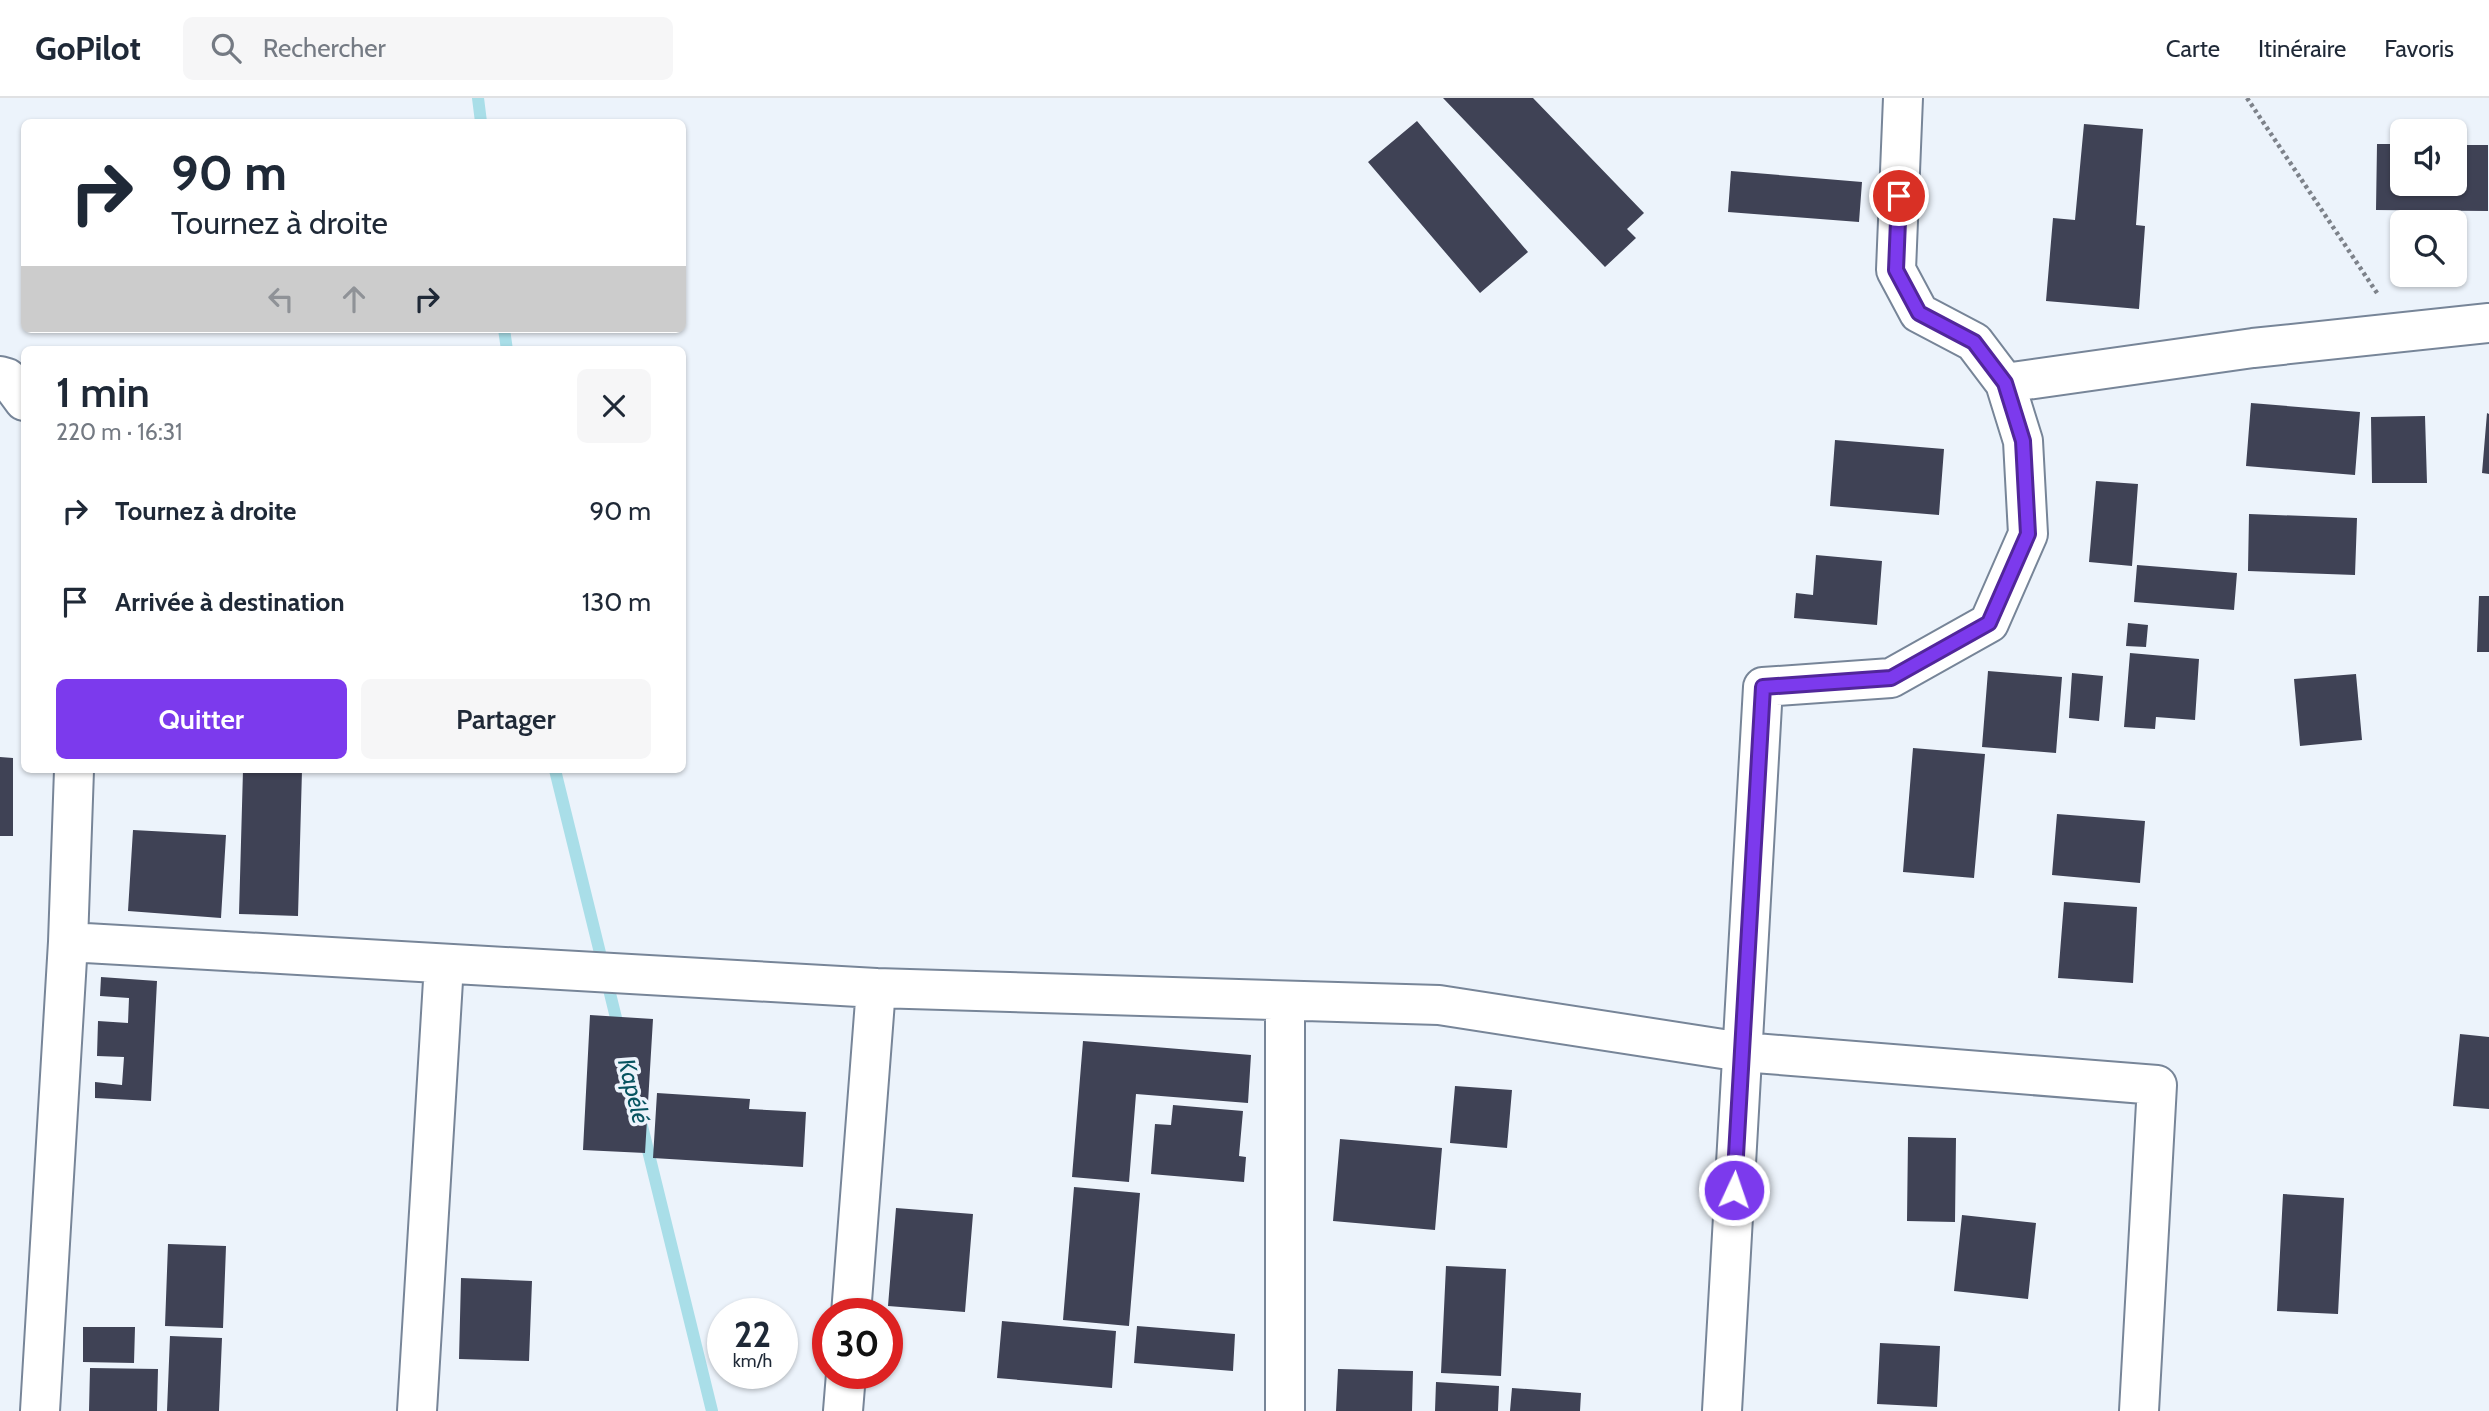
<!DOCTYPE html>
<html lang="fr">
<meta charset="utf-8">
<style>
body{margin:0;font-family:Cabin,sans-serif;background:#f6f6f7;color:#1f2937;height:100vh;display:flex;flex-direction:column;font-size:26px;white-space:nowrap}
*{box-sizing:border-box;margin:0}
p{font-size:23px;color:#747a83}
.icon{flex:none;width:38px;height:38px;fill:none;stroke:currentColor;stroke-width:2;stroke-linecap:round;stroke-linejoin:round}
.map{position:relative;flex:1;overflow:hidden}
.drawer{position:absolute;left:21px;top:248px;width:665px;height:427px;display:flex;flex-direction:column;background:#fff;border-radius:10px;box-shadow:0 2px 5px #0004}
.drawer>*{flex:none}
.guide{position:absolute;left:21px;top:21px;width:665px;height:214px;border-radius:10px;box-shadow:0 2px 5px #0004;background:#fff;color:#1f2937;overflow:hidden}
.fabs{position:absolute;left:2390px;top:21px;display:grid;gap:14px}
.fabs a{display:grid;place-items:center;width:77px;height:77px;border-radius:10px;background:#fff;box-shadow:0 2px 5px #0004;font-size:35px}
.speed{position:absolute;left:707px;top:1200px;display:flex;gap:14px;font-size:35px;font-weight:700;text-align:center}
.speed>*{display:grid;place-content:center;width:91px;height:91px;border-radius:50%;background:#fff;box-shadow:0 2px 5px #0004;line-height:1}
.speed small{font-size:18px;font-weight:400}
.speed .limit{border:10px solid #d22;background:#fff;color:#111}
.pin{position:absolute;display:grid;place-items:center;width:60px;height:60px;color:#fff;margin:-30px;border:4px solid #fff;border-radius:50%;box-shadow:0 2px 7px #0007}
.me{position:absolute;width:77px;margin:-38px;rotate:3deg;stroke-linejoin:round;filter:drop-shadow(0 0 5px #0008)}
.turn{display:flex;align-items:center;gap:24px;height:147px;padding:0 35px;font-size:32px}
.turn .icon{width:91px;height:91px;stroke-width:2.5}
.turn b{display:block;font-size:49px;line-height:60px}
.lanes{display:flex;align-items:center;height:66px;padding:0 35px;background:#0003;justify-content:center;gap:35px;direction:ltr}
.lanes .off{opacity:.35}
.round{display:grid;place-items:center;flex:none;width:74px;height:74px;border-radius:10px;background:#f6f6f7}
.headline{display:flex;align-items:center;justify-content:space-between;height:119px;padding:0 35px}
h1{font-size:42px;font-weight:600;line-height:52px}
.cta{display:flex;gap:14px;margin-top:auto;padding:14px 35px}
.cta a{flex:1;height:80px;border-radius:10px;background:#7c3aed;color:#fff;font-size:28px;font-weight:600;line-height:80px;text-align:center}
.cta a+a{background:#f6f6f7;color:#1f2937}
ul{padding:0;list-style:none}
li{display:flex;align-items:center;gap:21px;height:91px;padding:0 35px}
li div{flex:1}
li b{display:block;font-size:26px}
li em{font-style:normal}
header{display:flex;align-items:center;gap:42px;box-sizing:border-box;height:98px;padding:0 35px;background:#fff;border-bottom:2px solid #e0e1e3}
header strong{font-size:33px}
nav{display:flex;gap:38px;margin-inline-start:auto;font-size:24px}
.search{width:490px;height:63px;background:#f6f6f7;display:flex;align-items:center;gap:18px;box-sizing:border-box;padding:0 24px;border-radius:10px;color:#747a83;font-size:26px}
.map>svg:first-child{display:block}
</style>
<header>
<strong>GoPilot</strong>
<div class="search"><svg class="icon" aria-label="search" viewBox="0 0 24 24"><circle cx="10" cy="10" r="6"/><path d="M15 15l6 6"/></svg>Rechercher</div>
<nav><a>Carte</a><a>Itinéraire</a><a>Favoris</a></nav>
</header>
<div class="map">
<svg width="2489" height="1313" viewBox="0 0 2489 1313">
<rect width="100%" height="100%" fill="#ecf3fb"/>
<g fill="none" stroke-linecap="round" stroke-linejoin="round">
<path stroke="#a9dee8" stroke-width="12" d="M478,0L481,24
M504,231L507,252
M555,672L619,932
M642,1028L712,1313"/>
</g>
<path fill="#3f4255" d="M1443,0H1533L1644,115L1627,131L1636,140L1605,169Z
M1417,23L1528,154L1480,195L1368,64Z
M2084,26L2143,31L2136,127L2145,128L2139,211L2046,203L2053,120L2075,122Z
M2377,46H2403V86H2455V47H2488V113L2376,112Z
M1731,73L1862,84L1859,124L1728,114Z
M2251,305L2360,314L2355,377L2246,368Z
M2487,315L2489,316V376L2482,375Z
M2425,318L2427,385H2372L2371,319Z
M1835,342L1944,351L1939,417L1830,408Z
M2096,383L2138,386L2132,468L2089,464Z
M2249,416L2357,420L2355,477L2248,473Z
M1816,457L1882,463L1877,527L1794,520L1796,495L1813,497Z
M2137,467L2237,475L2234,512L2134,504Z
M2479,498H2489V554H2477Z
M2128,525L2148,527L2146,549L2126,548Z
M2130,555L2199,561L2195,622L2156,619L2155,631L2124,629Z
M1988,573L2062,579L2056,655L1982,649Z
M2072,575L2103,578L2099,623L2069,620Z
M2356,576L2362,642L2300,648L2294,581Z
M1913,650L1985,656L1974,780L1903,774Z
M0,659L13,660V738H0Z
M243,672H302L298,818L239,816Z
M2057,716L2145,723L2140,785L2052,777Z
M133,732L226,737L221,820L128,813Z
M2064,804L2137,809L2133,885L2058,880Z
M101,879L157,883L151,1003L95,1000V984L122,987L124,959L97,958L98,923L128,925L129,900L100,898Z
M590,917L653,921L645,1055L583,1052Z
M2460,936L2489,939V1011L2453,1008Z
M1083,943L1251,957L1248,1005L1136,996L1129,1084L1072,1079Z
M1455,988L1512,992L1507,1050L1450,1045Z
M657,995L750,1001L749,1011L806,1014L803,1069L653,1060Z
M1173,1007L1243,1013L1239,1058L1246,1059L1244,1084L1151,1076L1155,1026L1171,1027Z
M1908,1039L1956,1040L1955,1124L1907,1123Z
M1340,1041L1442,1050L1435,1132L1333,1123Z
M1074,1089L1140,1095L1129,1228L1063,1222Z
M2283,1096L2344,1100L2338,1216L2277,1213Z
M896,1110L973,1116L965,1214L888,1208Z
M1962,1117L2036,1125L2028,1201L1954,1193Z
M168,1146L226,1148L223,1230L165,1228Z
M1446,1168L1506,1171L1501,1278L1441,1275Z
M461,1180L532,1183L529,1263L459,1261Z
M1002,1223L1116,1233L1112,1290L997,1280Z
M1137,1228L1235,1236L1233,1273L1134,1265Z
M83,1229H135L134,1265L83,1264Z
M170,1238L222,1240L219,1313H167Z
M1880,1245L1940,1248L1937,1309L1877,1306Z
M90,1270L158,1271L157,1313H89Z
M1338,1271L1413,1273L1412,1313H1336Z
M1436,1284L1499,1288L1498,1313H1435Z
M1512,1290L1581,1295L1580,1313H1510Z"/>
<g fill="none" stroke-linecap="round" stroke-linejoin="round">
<g stroke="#778598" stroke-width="42">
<path id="minor" d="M0,278L7,280L24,303
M2005,285L2253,250L2489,225
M68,844L876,890L1439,907L1742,954L2157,987L2139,1313
M851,1216L876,890
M40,1313L68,844L74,672
M417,1313L444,866
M843,1313L846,1276
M1285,1313V903
M1722,1313L1763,589L1891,580L1989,525L2028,436L2023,343L2005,285L1974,244L1919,215L1896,172L1903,0"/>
</g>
<path stroke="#7d828a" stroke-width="4.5" stroke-dasharray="3.5 3.5" stroke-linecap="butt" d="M2247,0L2379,198"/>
<use href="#minor" stroke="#fff" stroke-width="38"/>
</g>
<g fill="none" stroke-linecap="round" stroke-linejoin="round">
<g stroke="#51269a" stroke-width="18">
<path id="route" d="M1734,1092L1763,589L1891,580L1989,525L2028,436L2023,343L2005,285L1974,244L1919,215L1896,172L1899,98"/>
</g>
<use href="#route" stroke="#7c3aed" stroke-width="12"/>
</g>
<g text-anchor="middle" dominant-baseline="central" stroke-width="7" stroke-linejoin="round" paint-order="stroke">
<g font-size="24" font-style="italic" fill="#075460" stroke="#ecf3fb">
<text transform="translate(634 993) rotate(76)">Kapélé</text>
</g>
</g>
</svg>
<div class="fabs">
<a><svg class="icon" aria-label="sound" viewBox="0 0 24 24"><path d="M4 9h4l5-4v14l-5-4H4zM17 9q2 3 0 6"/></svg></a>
<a><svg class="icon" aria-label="search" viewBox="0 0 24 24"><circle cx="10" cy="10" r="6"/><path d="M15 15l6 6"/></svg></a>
</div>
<div class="speed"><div>22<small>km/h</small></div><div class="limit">30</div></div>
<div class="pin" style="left:1899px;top:98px;background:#d93025"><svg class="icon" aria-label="arrive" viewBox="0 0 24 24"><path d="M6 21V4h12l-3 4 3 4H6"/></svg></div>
<svg class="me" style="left:1734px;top:1092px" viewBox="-20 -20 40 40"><circle r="17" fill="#7c3aed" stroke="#fff" stroke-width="3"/><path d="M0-11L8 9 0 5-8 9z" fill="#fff"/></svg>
<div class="guide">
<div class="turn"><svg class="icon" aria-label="right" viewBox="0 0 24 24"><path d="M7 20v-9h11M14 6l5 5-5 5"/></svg><div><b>90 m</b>Tournez à droite</div></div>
<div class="lanes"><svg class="icon off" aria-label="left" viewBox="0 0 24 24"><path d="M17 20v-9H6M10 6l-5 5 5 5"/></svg><svg class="icon off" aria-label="ahead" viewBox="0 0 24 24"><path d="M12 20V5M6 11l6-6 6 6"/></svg><svg class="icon" aria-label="right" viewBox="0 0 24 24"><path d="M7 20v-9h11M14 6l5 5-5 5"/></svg></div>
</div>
<section class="drawer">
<div class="headline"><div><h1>1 min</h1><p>220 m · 16:31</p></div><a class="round"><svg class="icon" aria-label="close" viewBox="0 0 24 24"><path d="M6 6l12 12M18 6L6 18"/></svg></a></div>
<ul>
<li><svg class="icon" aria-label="right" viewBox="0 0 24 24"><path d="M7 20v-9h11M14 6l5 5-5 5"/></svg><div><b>Tournez à droite</b></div><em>90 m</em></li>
<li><svg class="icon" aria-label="arrive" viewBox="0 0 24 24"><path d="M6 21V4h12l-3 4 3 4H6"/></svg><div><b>Arrivée à destination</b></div><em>130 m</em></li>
</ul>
<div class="cta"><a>Quitter</a><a>Partager</a></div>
</section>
</div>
